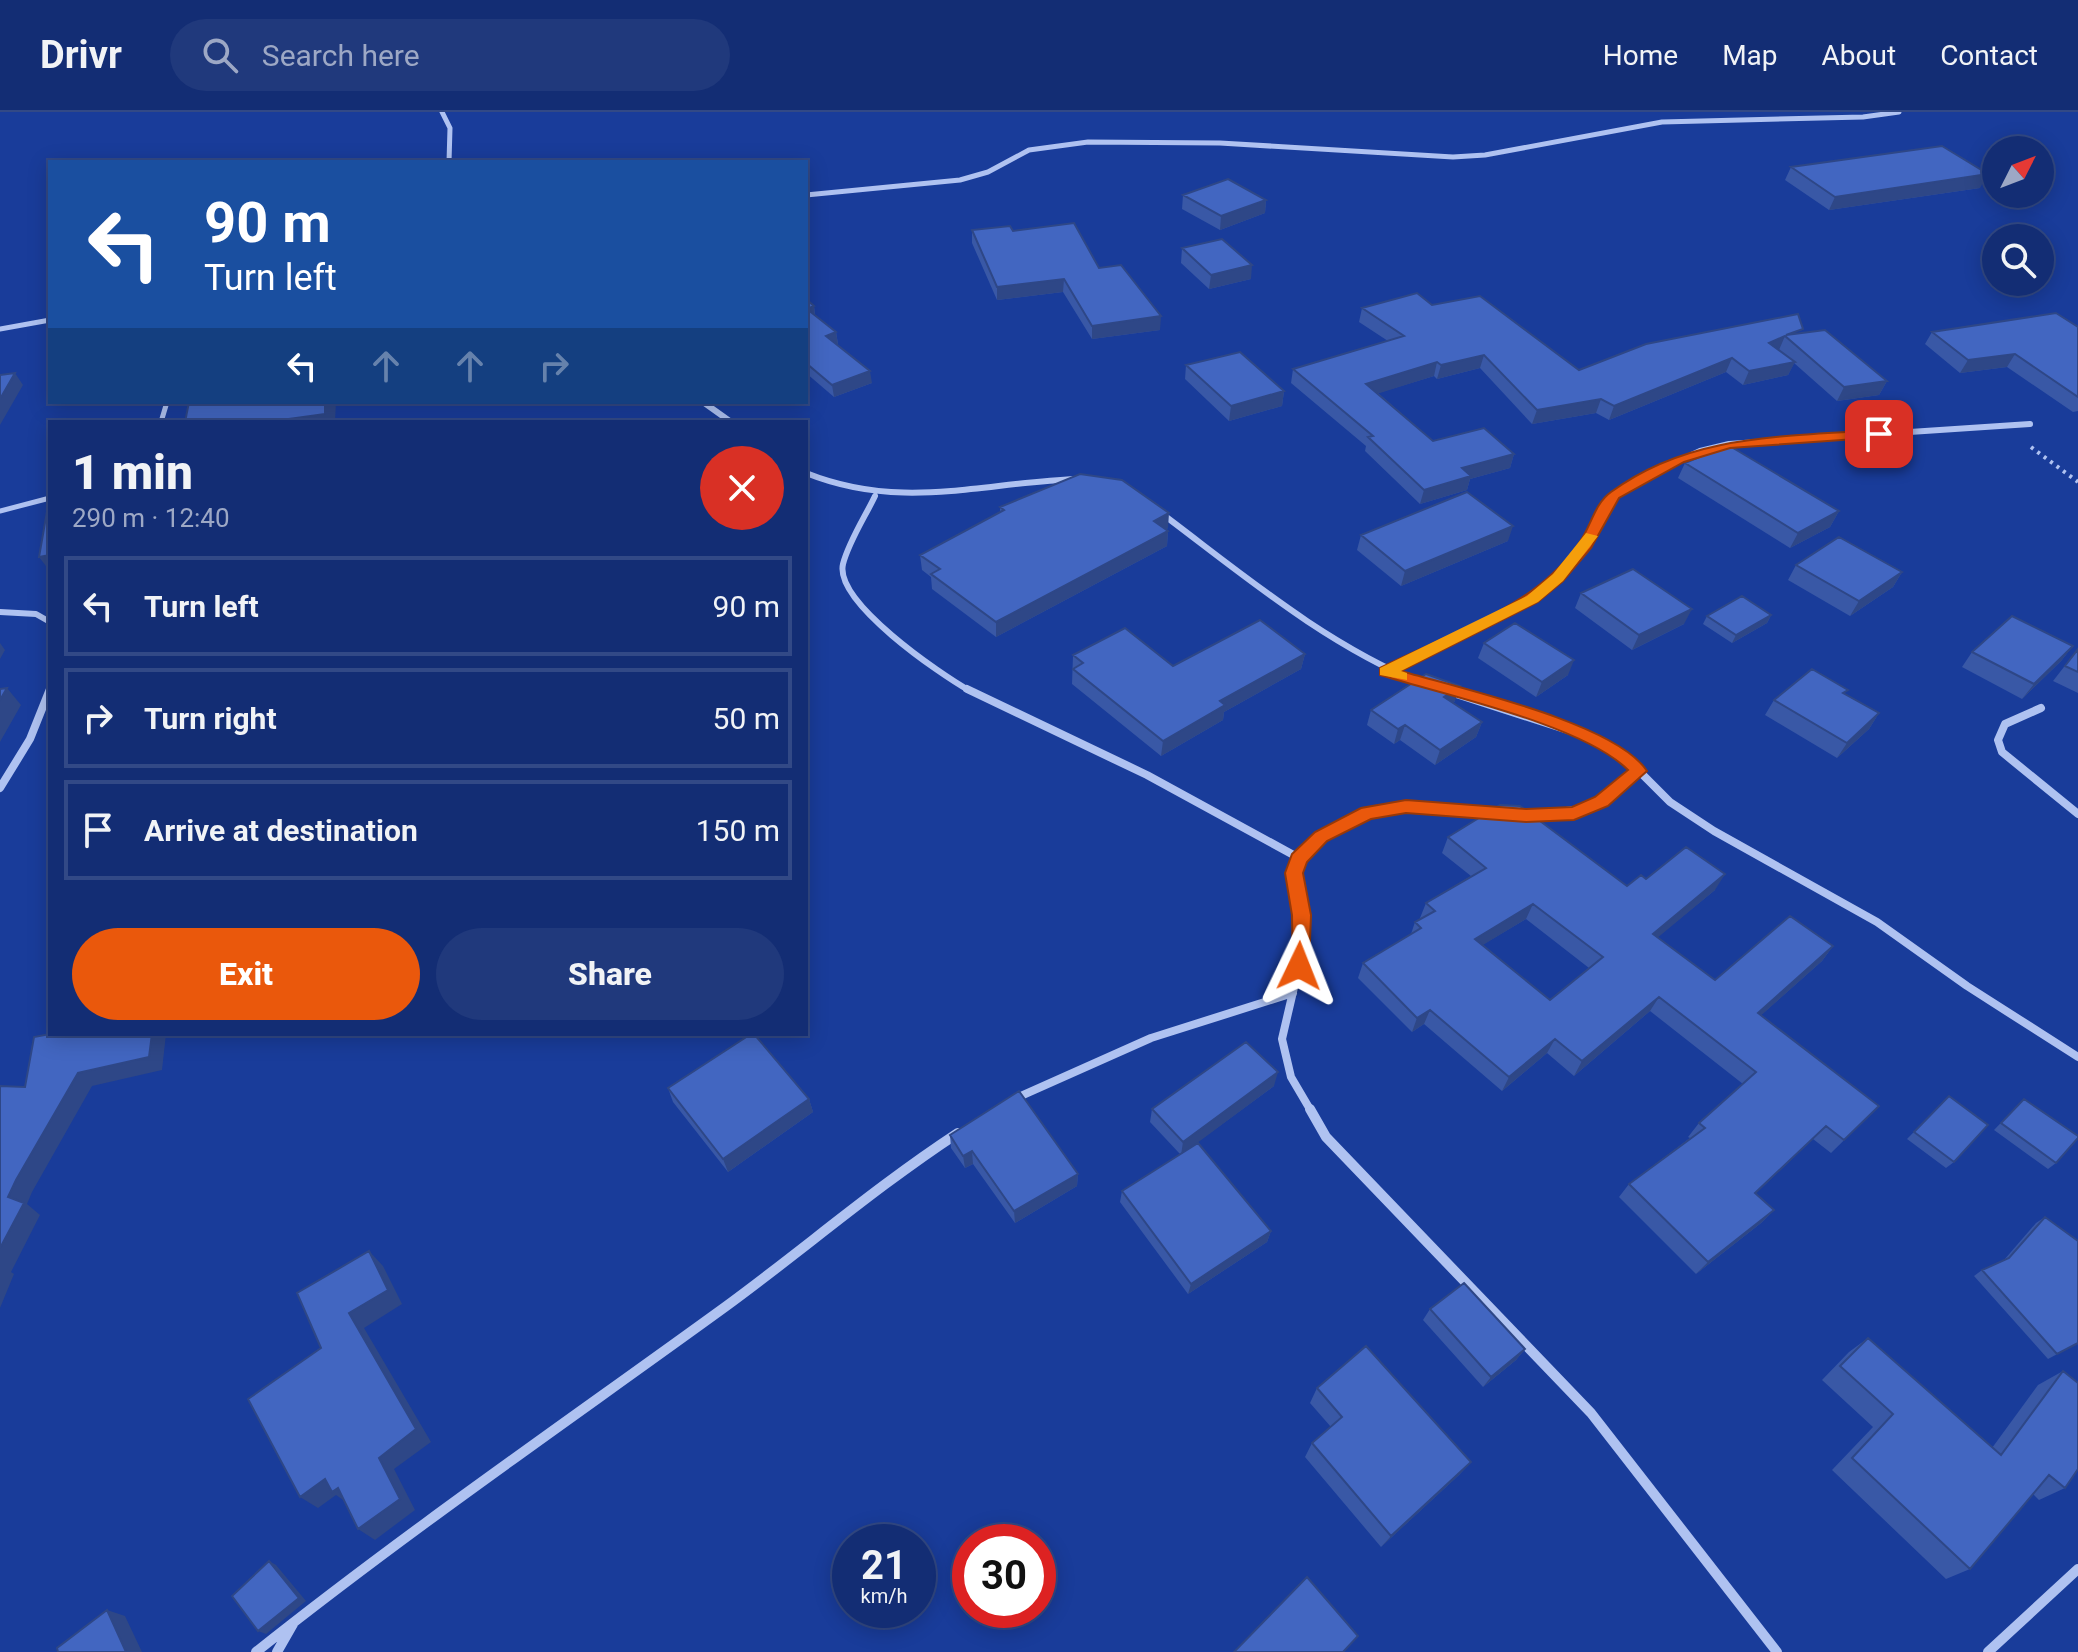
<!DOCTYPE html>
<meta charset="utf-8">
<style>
body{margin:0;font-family:Roboto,sans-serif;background:#20397c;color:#f1f3f6;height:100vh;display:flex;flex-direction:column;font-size:30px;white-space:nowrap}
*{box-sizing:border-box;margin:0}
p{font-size:26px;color:#9da8c5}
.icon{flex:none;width:44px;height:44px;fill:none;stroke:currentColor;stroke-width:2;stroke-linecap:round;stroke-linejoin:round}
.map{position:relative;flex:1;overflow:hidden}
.panel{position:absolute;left:48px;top:308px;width:760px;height:616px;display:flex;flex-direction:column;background:#132d74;border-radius:0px;box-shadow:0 4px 20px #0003,0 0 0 2px #324986}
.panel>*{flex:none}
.guide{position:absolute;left:48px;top:48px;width:760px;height:244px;border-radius:0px;box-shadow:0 4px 20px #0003,0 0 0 2px #324986;background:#1a4fa0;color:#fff;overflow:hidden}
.needle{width:52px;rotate:48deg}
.fabs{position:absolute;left:1982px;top:24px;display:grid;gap:16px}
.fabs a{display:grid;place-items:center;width:72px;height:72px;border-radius:50%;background:#132d74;box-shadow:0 4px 20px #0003,0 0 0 2px #324986;font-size:40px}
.speed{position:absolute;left:832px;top:1412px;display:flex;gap:16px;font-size:40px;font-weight:700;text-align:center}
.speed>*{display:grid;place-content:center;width:104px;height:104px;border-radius:50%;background:#132d74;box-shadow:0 4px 20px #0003,0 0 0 2px #324986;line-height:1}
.speed small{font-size:20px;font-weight:400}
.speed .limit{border:12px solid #d22;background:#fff;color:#111}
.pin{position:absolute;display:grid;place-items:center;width:68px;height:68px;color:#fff;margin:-34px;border-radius:16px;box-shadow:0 4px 12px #0006}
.me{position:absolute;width:88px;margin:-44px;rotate:2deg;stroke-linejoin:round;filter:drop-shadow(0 0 6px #0008)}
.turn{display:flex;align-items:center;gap:28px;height:168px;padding:0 24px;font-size:36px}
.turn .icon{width:104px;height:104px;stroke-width:2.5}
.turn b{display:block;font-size:56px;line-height:68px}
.lanes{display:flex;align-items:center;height:76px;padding:0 24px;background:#0003;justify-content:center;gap:40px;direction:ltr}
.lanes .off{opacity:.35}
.round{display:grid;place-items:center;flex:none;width:84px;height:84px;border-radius:42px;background:#20397c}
.headline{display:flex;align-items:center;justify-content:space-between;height:136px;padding:0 24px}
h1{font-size:48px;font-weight:800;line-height:60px}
.action{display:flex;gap:16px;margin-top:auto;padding:16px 24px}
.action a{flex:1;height:92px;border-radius:48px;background:#ea580c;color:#fff;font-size:32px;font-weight:800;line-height:92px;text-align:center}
.action a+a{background:#20397c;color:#f1f3f6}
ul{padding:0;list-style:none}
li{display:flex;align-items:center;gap:24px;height:100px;margin:0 16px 12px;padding:0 8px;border:4px solid #324986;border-radius:0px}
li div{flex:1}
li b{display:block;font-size:30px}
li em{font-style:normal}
header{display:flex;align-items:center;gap:48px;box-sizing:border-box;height:112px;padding:0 40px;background:#132d74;border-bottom:2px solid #324986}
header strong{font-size:38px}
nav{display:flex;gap:44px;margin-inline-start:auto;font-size:28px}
.search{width:560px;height:72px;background:#20397c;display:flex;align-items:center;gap:20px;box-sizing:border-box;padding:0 28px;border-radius:44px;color:#9da8c5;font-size:30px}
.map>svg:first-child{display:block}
</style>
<header>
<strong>Drivr</strong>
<div class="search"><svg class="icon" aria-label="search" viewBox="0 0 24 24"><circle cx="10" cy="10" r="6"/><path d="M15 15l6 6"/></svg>Search here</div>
<nav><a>Home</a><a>Map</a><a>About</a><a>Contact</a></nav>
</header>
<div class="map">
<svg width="2078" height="1540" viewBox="0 0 2078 1540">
<rect width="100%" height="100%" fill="#193c9a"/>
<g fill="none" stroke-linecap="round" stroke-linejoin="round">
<path stroke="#afc2f1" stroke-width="4" stroke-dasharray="3 5" stroke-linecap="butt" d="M2031,335L2078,370"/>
<path stroke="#afc2f1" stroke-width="5" d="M161,310L167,290
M0,399L50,386"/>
<path stroke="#afc2f1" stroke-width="5" d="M442,0L450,16L449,50
M806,83L960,68L988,60L1029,38L1088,30L1220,31L1453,45L1485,43L1662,10L1863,5L1899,0
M0,217L50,208"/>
<path stroke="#afc2f1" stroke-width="6" d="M703,290L731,310
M806,361C901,399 979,371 1076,367
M875,384C865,405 849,429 843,452C834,490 940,562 970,579
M1161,401C1245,464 1325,532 1423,572
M0,500L36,502L50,510
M1386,559L1532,487L1558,466L1586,433L1605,394L1624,375L1700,339L1729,332L2030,312"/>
<path stroke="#afc2f1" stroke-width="8" d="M967,577L1147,663L1299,746
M1447,579L1602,629L1620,640L1670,690L1714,719L1877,810L1967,874L2078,945
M2041,596L2005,612L1998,628L2002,640L2078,702
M0,676L30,627L50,577
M1521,703L1588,697L1639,659
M1014,987L1151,926L1293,881
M1311,999L1291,965L1282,927L1299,854L1302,803L1294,761L1299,746L1321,725L1367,701L1406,695L1496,702"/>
<path stroke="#afc2f1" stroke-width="10" d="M1310,997L1326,1025L1591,1301L1777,1540
M256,1540C408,1419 568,1309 725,1195C803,1138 877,1074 958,1021
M277,1540L293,1512
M1988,1540L2078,1457"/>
</g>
<path fill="#3958a6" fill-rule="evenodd" d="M1791,55L1980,76L1829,98L1785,68Z
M1183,83L1266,88L1265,101L1220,118L1182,97Z
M972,118L1013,119L1099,156L1160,218L1092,227L1063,180L997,188L972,131Z
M1182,136L1251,167L1209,177L1181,151Z
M806,187L814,194L815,203L836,220L838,232H837L872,271L834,285L806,261Z
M1432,193L1579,258L1801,221L1887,269L1879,283L1837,289L1794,251L1788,263L1743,273L1726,260L1609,308L1596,301L1532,312L1480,256L1437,267L1434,264L1378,281L1433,329L1514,342L1510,356L1470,367L1467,378L1420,392L1365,339L1366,334L1291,271L1293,257L1388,229L1359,210L1362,196Z
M2078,215V299L2073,300L2007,255L1960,261L1925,232L1932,220Z
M1186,253L1284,279L1282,294L1229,309L1185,267Z
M1685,351L1839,399L1830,415L1790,436L1678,366Z
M1000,395L1168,416L1166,417L1168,419L1167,434L996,525L932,477L931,465L922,458L920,443L1000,400Z
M1361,423L1508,429L1401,474L1357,438Z
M1796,453L1902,460L1893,475L1850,504L1788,468Z
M1581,481L1684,512L1632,538L1575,496Z
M1771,503L1767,511L1732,531L1703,512L1707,504Z
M1484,531L1568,563L1536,585L1478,546Z
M2073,534L2061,549L2022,587L1962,555L1972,540Z
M2078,537V581L2053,569Z
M1305,542L1301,557L1224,600L1223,608L1161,644L1072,572L1073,543L1173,554Z
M1845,582L1879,601L1869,617L1837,646L1765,603L1774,588Z
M1455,589L1453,591L1482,610L1476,625L1435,653L1400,628L1394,632L1367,613L1371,598Z
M1448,725L1627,774L1646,767L1715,778L1657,825L1715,868L1833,834L1822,849L1761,903L1879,994L1831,1041L1813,1027L1756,1081L1774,1098L1761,1111L1696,1162L1619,1085L1629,1072L1690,1026L1688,1025L1699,1011L1743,972L1650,899L1574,964L1547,941L1502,979L1424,912L1412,920L1358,866L1363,851L1411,822L1415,810L1421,807L1420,806L1426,791L1471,764L1442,741ZM1526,807L1589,856L1550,888L1482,833Z
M1274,974L1188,1037L1271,1119L1267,1130L1188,1182L1120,1090L1122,1079L1180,1042L1150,1010L1152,997Z
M668,976L809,987L813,1000L728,1060L673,990Z
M1949,984L1954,1050L1946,1056L1907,1027Z
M2024,987L2056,1051L2048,1057L1994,1018Z
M950,1023L1078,1062L1077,1074L1015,1111L973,1052L965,1056L951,1036Z
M2045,1105L2078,1231L2048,1247L1974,1164L1982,1158L2004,1148L2036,1111Z
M1430,1197L1525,1237L1516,1248L1483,1275L1423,1208Z
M1868,1226L1992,1336L2038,1273L2063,1259L2065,1376L2039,1388L2033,1382L1970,1457L1946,1467L1832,1358L1873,1315L1822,1268L1849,1240Z
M1317,1276L1471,1350L1459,1363L1381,1435L1305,1345L1312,1331L1331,1315L1310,1291Z"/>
<path fill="#2e4787" d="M1988,62L1980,76L1829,98L1835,85Z
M1266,88L1265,101L1220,118L1221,104Z
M1252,153L1251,167L1209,177L1211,163Z
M1064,167L1063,180L997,188V175Z
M814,194L815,206L807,197Z
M1161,204L1160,218L1092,227V214Z
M836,220L838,232L827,236L826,224Z
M1785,224L1779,238L1769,231Z
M2015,242L2007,255L1960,261L1968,248Z
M1484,243L1480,256L1437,267L1441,253Z
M1732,246L1726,260L1609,308L1614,294Z
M1437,250L1434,264L1364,286L1366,272Z
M1795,250L1788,263L1743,273L1749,259Z
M870,259L872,271L834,285L832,273Z
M15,261L23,273L0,313V287Z
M1887,269L1879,283L1837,289L1844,275Z
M1284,279L1282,294L1229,309L1231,294Z
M1601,287L1596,301L1532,312L1537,298Z
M325,290H336L335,310H267Z
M1514,342L1510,356L1470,367L1467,378L1420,392L1424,378L1462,356Z
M1839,399L1830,415L1790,436L1798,421Z
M1169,401L1168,416L1153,424L1154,409Z
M1513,414L1508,429L1401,474L1405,459Z
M1168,419L1167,434L996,525V510Z
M50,443V458H49L39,445Z
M1902,460L1893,475L1850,504L1859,489Z
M1692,497L1684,512L1632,538L1639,523Z
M1771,503L1767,511L1732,531L1736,523Z
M0,531L5,538L0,547Z
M2073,534L2061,549L2022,587L2034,572Z
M1305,542L1301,557L1224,600L1223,608L1161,644L1163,629L1220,589Z
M1574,548L1568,563L1536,585L1542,570Z
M1460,574L1455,589L1440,600L1444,585Z
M7,576L21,593L0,630V588Z
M1879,601L1869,617L1837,646L1847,631Z
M1482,610L1476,625L1435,653L1440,638Z
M1405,613L1400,628L1394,632L1398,617Z
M1725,762L1715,778L1644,837L1653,822Z
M1533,792L1526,807L1468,842L1475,827Z
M1833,834L1822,849L1747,916L1758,901Z
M1659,885L1650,899L1574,964L1582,949Z
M1430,898L1424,912L1412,920L1417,906Z
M152,922H166L162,958L92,974L32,1080L27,1092L40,1103L11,1160L14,1162L0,1196V1136L8,1085L16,1068L78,961Z
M1555,927L1547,941L1502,979L1509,965Z
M1278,960L1274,974L1181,1043L1183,1030Z
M809,987L813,1000L728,1060L723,1047Z
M1826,1014L1813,1027L1743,1094L1755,1081Z
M972,1039L973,1052L965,1056L963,1044Z
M1078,1062L1077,1074L1015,1111L1014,1099Z
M1774,1098L1761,1111L1696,1162L1708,1150Z
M1271,1119L1267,1130L1188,1182L1191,1172Z
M369,1139L383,1154L402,1192L364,1216L431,1330L394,1357L415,1398L375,1428L358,1417L379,1346L349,1201Z
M1525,1237L1516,1248L1483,1275L1491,1265Z
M1471,1350L1459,1363L1381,1435L1391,1424Z
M325,1367L355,1387L349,1392L336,1383L318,1396L300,1385Z
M269,1449L276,1453L306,1489L266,1522L258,1519Z
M107,1498L125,1504L142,1540H126Z"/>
<path fill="#4266c1" stroke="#2e4787" stroke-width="2" fill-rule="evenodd" d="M1942,34L1988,62L1835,85L1791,55Z
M1228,67L1266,88L1221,104L1183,83Z
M1074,111L1099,156L1121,153L1161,204L1092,214L1064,167L997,175L972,118L1010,114L1013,119Z
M1222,127L1252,153L1211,163L1182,136Z
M1417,181L1432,193L1480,184L1579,258L1646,232L1798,202L1803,217L1786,223L1825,218L1887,269L1844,275L1785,224L1769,231L1795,250L1749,259L1732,246L1614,294L1601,287L1537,298L1484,243L1441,253L1437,250L1366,272L1433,329L1484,316L1514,342L1462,356L1471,364L1424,378L1368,325L1373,324L1293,257L1404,224L1362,196Z
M806,187L814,194L807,197L836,220L826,224L870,259L832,273L806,251Z
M2056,201L2078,215V285L2015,242L1968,248L1932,220Z
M1240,240L1284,279L1231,294L1186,253Z
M15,261L0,287V263Z
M189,290H325V302L267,310H185Z
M1728,333L1839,399L1798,421L1685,351Z
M1080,362L1122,368L1169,401L1154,409L1168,419L996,510L931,462L940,457L920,443L1004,398L1000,395Z
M1467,380L1513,414L1405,459L1361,423Z
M49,388H50V443L39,445Z
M1839,425L1902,460L1859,489L1796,453Z
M1633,457L1692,497L1639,523L1581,481Z
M1742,484L1771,503L1736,523L1707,504Z
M2012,504L2073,534L2034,572L1972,540Z
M1260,508L1305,542L1220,589L1225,593L1163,629L1073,557L1083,551L1073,543L1125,516L1173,554Z
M1515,511L1574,548L1542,570L1484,531Z
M2078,537V560L2065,554Z
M1812,557L1848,578L1843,581L1879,601L1847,631L1774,588Z
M1426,562L1460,574L1444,585L1482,610L1440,638L1405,613L1398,617L1371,598Z
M7,576L0,588V577Z
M1500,693L1520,694L1627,774L1641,763L1646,767L1686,735L1725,762L1653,822L1715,868L1790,804L1833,834L1758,901L1879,994L1844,1028L1826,1014L1755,1081L1774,1098L1708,1150L1629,1072L1705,1016L1699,1011L1756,960L1659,885L1582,949L1555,927L1509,965L1430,898L1417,906L1363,851L1421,816L1415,810L1435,799L1426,791L1486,756L1448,725ZM1533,792L1603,845L1550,888L1475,827Z
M50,922H152L149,945L78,961L16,1068L8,1085L24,1091L0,1136V974L25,975L34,925Z
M751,922H754L809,987L723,1047L668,976Z
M1246,930L1278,960L1183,1030L1152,997Z
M1019,979L1078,1062L1014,1099L972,1039L963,1044L950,1023Z
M1949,984L1988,1013L1954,1050L1914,1020Z
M2024,987L2078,1024V1026L2056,1051L2001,1011Z
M1198,1031L1271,1119L1191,1172L1122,1079Z
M2045,1105L2078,1129V1231L2057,1242L1982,1158L2009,1146Z
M369,1139L388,1178L349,1201L416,1317L379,1346L400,1387L358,1417L338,1376L332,1380L325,1367L300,1385L248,1287L321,1236L297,1181Z
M1464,1171L1525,1237L1491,1265L1430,1197Z
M1868,1226L2001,1343L2063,1259L2078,1271V1357L2065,1376L2049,1363L1970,1457L1852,1346L1893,1302L1840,1254Z
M1366,1234L1471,1350L1391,1424L1312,1331L1342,1305L1317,1276Z
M269,1449L299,1486L258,1519L232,1484Z
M1307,1465L1358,1524L1343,1540H1234Z
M107,1498L126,1540H58L57,1536Z"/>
<path fill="#ea580c" stroke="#983908" stroke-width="2" d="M1879,318L1886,322L1884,325L1730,336L1684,350L1619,386L1591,436L1563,469L1538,490L1401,559C1459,576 1616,611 1647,659L1608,694L1574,708L1526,710L1406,701L1371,707L1327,729L1307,750L1303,761L1311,803L1309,854L1299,862L1293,860L1292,803L1285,761L1292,742L1315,720L1361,696L1406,688L1526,697L1572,695L1595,685L1628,658C1583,613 1445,583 1380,563V556C1432,530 1510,502 1551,463C1561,454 1572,442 1579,431C1591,415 1594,392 1611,380C1691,321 1785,325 1879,318Z"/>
<path fill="#f59e0b" d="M1586,421L1598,424L1563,469L1538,490L1401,559L1407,561V568L1380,563V556L1527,484L1553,462Z"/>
</svg>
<div class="fabs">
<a><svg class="needle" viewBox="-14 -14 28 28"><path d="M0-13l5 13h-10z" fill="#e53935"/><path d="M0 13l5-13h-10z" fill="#9da8c5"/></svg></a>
<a><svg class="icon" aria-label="search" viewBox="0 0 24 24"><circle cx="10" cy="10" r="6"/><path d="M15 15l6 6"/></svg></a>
</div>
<div class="speed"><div>21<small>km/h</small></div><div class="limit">30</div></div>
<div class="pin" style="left:1879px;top:322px;background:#d93025"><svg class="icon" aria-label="arrive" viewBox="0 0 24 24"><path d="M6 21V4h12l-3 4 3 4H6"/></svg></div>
<svg class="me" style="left:1299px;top:854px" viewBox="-20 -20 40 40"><path d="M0-17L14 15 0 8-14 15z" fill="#ea580c" stroke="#fff" stroke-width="4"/></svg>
<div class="guide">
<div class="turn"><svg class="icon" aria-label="left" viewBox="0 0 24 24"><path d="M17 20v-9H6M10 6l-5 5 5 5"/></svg><div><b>90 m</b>Turn left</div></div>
<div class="lanes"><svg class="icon" aria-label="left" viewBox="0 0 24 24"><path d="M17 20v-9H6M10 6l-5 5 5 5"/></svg><svg class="icon off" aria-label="ahead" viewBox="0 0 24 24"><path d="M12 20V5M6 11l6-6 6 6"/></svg><svg class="icon off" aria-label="ahead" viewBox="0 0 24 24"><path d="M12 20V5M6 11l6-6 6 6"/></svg><svg class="icon off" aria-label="right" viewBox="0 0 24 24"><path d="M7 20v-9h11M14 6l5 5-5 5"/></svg></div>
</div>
<section class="panel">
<div class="headline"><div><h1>1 min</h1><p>290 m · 12:40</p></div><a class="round" style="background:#d93025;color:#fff"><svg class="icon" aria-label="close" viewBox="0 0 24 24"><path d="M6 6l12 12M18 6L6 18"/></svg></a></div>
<ul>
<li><svg class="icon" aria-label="left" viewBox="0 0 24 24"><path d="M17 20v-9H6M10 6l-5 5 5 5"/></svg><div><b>Turn left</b></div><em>90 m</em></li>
<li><svg class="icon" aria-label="right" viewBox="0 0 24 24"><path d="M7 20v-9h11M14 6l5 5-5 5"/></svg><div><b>Turn right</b></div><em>50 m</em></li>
<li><svg class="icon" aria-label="arrive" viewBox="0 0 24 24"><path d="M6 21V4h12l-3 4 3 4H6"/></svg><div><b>Arrive at destination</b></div><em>150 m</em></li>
</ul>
<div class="action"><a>Exit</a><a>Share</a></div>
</section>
</div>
